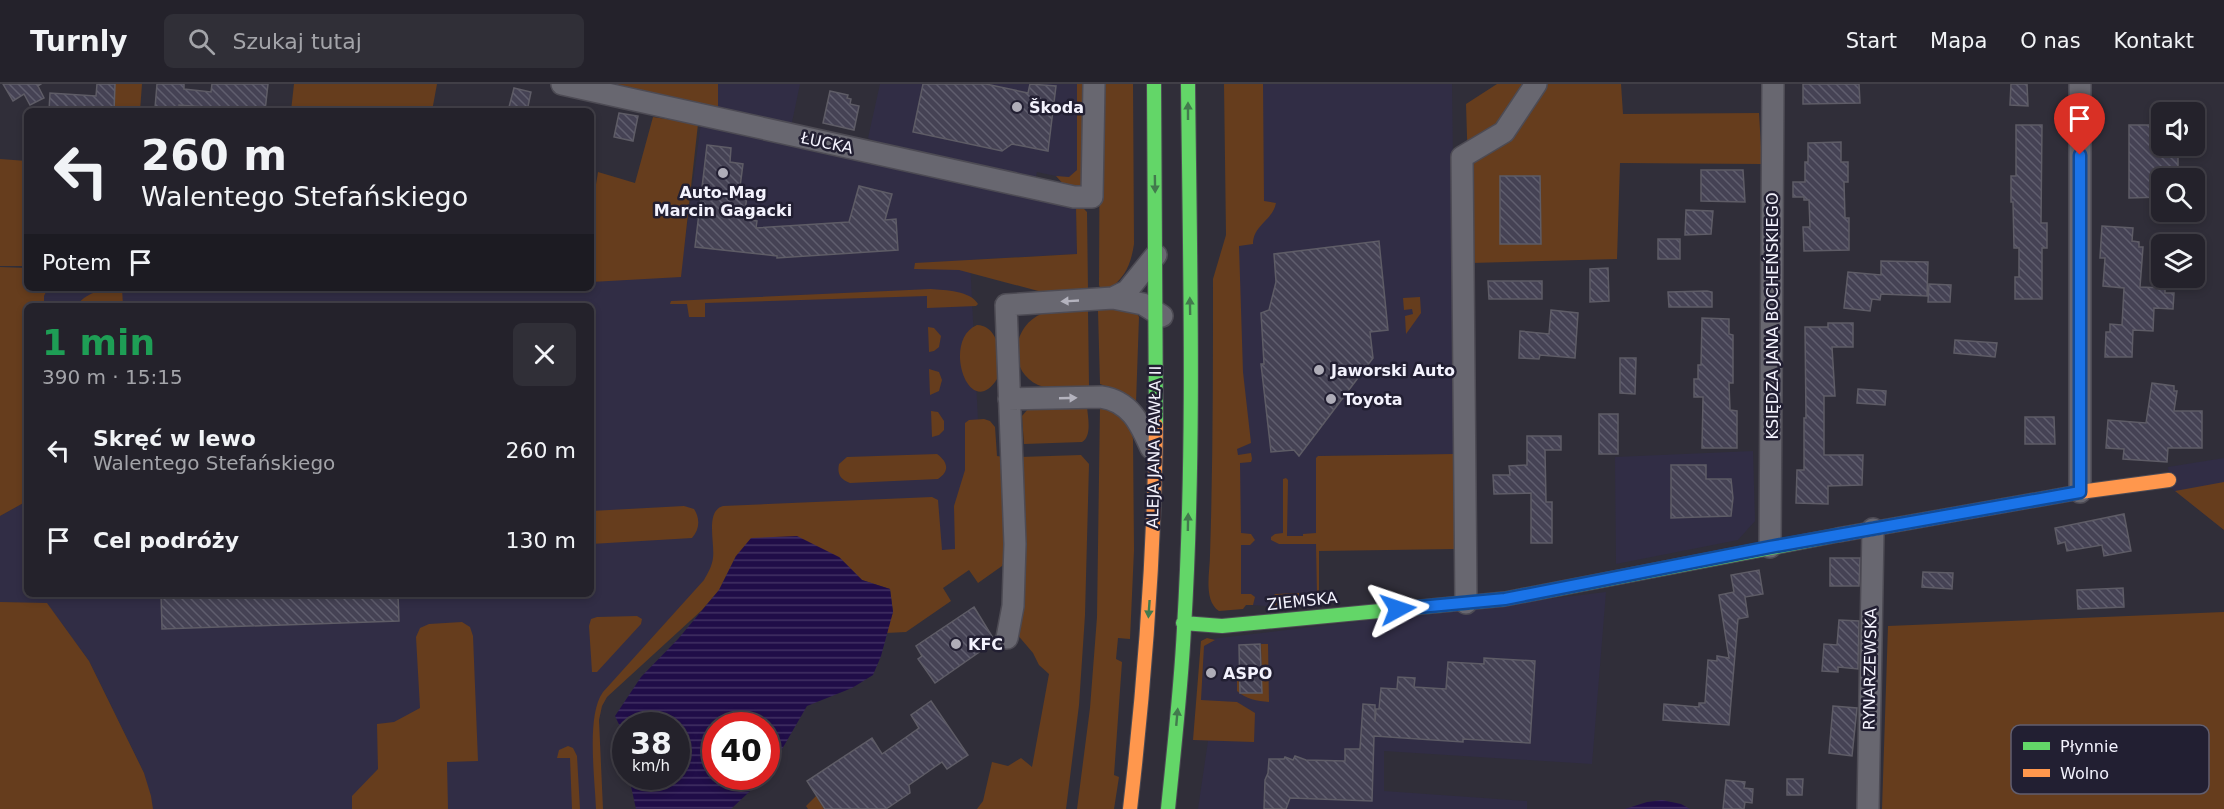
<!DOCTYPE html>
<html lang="pl">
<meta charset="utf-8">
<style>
body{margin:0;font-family:"DejaVu Sans",sans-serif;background:#302f37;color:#f1f3f6;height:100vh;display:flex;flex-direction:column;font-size:22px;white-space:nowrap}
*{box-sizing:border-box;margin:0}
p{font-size:20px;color:#a3a4a9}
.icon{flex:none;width:33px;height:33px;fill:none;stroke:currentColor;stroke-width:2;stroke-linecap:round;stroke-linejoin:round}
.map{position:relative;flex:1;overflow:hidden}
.panel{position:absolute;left:24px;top:219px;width:570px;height:294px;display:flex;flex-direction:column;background:#24222b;border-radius:9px;box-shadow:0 3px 9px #0003,0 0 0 2px #413f47}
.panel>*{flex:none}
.guide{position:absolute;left:24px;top:24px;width:570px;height:183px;border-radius:9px;box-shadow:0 3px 9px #0003,0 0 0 2px #413f47;background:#24222b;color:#f1f3f6;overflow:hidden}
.tools{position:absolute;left:2151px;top:18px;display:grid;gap:12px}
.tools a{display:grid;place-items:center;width:54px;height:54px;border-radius:9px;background:#24222b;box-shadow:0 3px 9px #0003,0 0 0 2px #413f47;font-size:30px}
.speed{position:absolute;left:612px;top:628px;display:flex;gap:12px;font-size:30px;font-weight:700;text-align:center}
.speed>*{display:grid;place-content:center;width:78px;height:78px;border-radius:50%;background:#24222b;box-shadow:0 3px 9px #0003,0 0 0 2px #413f47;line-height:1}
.speed small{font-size:15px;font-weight:400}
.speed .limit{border:9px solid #d22;background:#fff;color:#111}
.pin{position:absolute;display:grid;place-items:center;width:51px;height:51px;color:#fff;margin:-62px -26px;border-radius:50% 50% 50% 0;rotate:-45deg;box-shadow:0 0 6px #0007}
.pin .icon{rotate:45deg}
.me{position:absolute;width:66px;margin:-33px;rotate:85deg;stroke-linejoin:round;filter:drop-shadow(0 0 4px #0008)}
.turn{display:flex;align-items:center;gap:21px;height:126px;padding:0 18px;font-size:27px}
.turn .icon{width:78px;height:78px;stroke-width:2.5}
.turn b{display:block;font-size:42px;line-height:51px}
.then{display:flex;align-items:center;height:57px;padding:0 18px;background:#0003;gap:12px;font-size:22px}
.round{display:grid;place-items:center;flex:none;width:63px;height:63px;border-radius:9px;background:#302f37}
.overview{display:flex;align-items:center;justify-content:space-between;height:102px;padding:0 18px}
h1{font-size:36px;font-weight:800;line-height:45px;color:#1e9e55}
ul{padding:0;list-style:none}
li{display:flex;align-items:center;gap:18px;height:90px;padding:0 18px}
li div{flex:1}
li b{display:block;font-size:22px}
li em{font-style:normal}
header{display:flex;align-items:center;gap:36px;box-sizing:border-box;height:84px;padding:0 30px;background:#24222b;border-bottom:2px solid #413f47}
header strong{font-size:28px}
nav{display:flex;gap:33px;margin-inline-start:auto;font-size:21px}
.search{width:420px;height:54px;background:#302f37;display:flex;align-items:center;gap:15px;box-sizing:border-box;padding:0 21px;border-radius:9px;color:#a3a4a9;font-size:22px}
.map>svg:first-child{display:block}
</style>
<header>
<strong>Turnly</strong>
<div class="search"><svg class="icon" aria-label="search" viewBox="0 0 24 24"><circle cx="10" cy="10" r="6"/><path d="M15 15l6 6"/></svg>Szukaj tutaj</div>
<nav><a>Start</a><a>Mapa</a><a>O nas</a><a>Kontakt</a></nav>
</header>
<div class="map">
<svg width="2224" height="725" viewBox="0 0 2224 725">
<defs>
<pattern id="water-rules" width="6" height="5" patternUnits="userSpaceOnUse" patternTransform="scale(1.5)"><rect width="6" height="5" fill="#200d48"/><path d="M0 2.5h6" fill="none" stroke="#413163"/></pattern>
<pattern id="building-back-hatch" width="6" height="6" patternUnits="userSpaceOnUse" patternTransform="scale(1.5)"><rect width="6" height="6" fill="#454254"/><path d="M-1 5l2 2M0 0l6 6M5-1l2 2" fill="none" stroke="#605e6e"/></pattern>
</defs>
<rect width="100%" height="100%" fill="#302e39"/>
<path fill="#312d45" d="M718,0H800L791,43L718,27Z
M880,0H1077V102L1063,100L1056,92L1037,88L1035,97L886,64L868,54Z
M1263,0H1452L1455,228L1454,370L1319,372V521L1278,523L1224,519L1229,159L1263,118Z
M701,39L1076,123L1077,170L970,176L985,476L696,518L607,613L602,622L599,636L603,725H153L144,689L89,577L47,520L0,518V432L27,417V510H591V222H44V212L48,204H591V198L681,186Z
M1753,367L1755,437L1738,456L1616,480L1615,373Z
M2224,374V446L2171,404L2168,383Z
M1606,508L1592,680L1384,667V707L1527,717V725H1198L1208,657L1193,656L1202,556Z"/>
<path fill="#663d1d" d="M115,0H142L140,27H114Z
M294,0H437L432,27H291Z
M589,0H718V27Z
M1077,0H1087L1086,96L1079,104L1065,102L1056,92L1069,93L1077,86Z
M1100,0H1133L1134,160C1131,180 1125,195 1107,206L1100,204L1099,201Z
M1224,0H1263L1264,117L1276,119C1273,136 1253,141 1253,160L1239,162L1243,288L1251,359L1237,365L1238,371L1251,369L1252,375L1251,378L1240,379L1241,449L1251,450L1255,456L1250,461H1241V510H1251L1255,513L1253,521H1246L1243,525L1219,527C1203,516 1210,488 1210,471C1213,380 1213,287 1213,195L1226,151Z
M1497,0H1621L1623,30L1759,29L1762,80L1620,79L1617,175L1471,179L1466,20Z
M653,33L698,40L681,193L591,198V131L598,88L635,99Z
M0,75L27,77V182H0Z
M1076,123L1084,125L1087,128L1088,206L1042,208L959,186L914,185L915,179L1077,170Z
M0,183L27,184V204H48L44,212V222H27V417L0,432Z
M122,204L123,222H76C89,206 103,206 122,204Z
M931,205C945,206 971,207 978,220L976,222L927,224V212L705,219V233H689L687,220H670L671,217Z
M1420,213L1421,229L1406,250L1405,232L1413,230L1412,225L1404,226L1403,214Z
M1128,224L1137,229L1139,233L1136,319L1122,308L1100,300L1098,227L1100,225Z
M1088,226L1089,302C1073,303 1052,307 1038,301C1009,288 1011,247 1037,232C1051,224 1072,227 1088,226Z
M977,241C1001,242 1002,277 997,295C969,339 941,256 977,241Z
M928,243L934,244L941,252L939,263L934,267L929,268Z
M929,285L939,288L942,296L939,307L930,311Z
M1100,322C1120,330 1129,333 1133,355L1134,466L1130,555L1118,554L1116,575L1122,578L1114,691L1119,693L1114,725H1077L1090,624L1097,533Z
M1087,323C1088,334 1092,352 1082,358L1024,360L1022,332L1028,325Z
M931,327L938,328L944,337V346L939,351L932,353Z
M984,335L990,337L995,343L997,372L1003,373L1006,471L1002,482L978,499L969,486L943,504L951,517L906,548L886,549L893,528L890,505L862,496L839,473L736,472L719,506L702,526L607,613L602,622L599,636L603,725H596C595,695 586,631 603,608L704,496C708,489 712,482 713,474C715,459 705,427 723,422L932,413L938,416L942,466L955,465L954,422L965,386V339L969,336Z
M937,370C948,378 950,387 938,395L850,399C840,395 837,390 839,380L847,373Z
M1454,370L1456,465L1319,467V521L1274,523L1272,514L1275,510L1299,509V520H1307L1308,511H1317L1316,460H1279L1271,456V453L1275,450L1283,449V395L1286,394L1288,396L1287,452H1303V450L1316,449V374L1318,372Z
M1081,371L1089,380L1085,531L1079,621L1066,725H977L983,717L992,678L1008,682L1021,674L1032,683L1049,590L1039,581L1033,569L1016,549L1020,373Z
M2224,398V446L2175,407Z
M684,422L694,425C700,434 700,445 692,454L591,460V427Z
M0,518L47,519L89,577L144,689L151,712L153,725H0Z
M2224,528V725H1882L1888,542Z
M637,532L642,535L641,540L597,588H592L589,542L591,535L597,533Z
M462,538L470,543L473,552L478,677L447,678L448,725H352V712L378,685L377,640L394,638L420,624L416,553L420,544L429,540Z
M1207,554L1215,556L1204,562L1201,616L1237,618L1255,629L1254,658L1193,656L1201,557Z
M1261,560H1268L1269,618C1257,617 1246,615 1237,607V592L1240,591L1241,609H1262Z
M568,662L573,664L577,672L580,725H572L570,674H557L559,666Z
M816,712L824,725H808L806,722Z"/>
<path fill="url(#water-rules)" d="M797,452L839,473L862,496L890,505L893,528L881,572L873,591L852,604L807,622L767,691L766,642H716V693H765L731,725H636L629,693H676V642H626L625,653L615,632L641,593L678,555L719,506L736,472L751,454Z
M1662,716L1681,720L1690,725H1625L1647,718Z"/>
<path fill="url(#building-back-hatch)" stroke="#5e5c66" stroke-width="1.5" d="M3,0H41L38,2L44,14L30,21L24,10L13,17Z
M97,0H115L114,27H49L50,9L96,12Z
M157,0H184V5L211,8L212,0H268L265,27H217L218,24L179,21V26L155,24Z
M923,0H986L1028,9L1030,0L1056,2L1048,67L1012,60L1002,67L913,48Z
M1803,0H1859L1860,19L1803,20Z
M2011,0H2027L2028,22L2010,21Z
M514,4L531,8L527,27H508Z
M830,7L848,11L847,14L851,15L850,20L859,22L854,46L823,39Z
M619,29L638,32L633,57L614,53Z
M2016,41H2042L2041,139H2047V164H2042V215H2015V193H2019V164H2014L2013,118H2011V92H2016Z
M2129,41H2162V62H2178V93L2162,94V113L2129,114Z
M1841,58V78H1848V98H1844L1845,134H1849V166L1804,167L1803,143H1810L1809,116H1804V113H1793V98H1805V78H1808V59Z
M707,61L731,64L730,78L743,80L740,103L748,104L744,135L757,137L756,144L849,138L859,102L892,110L885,136L896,135L898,166L777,174V172L695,163Z
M1701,86H1743L1745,118L1701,117Z
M1500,92H1540L1541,160H1500Z
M1686,126L1713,127L1711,150L1685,151Z
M2102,142L2133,144L2132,157L2139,158V163H2143L2140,203L2165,204V209H2174L2173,225L2154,224L2153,247L2133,246L2132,273H2105L2106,248H2110V240L2122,241L2124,204L2103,202L2105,174H2100Z
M1658,155H1680V175H1658Z
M1379,157L1388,246L1370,248L1373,274L1299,372L1294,366L1271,368L1261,280H1264L1261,229L1269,226L1276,198L1274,170Z
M1881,177L1928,178L1927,212L1881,210L1880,216L1872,215L1870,227L1844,224L1848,188L1881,191Z
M1608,184L1609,217L1590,218V185Z
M1488,197H1542V215H1489Z
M1929,200L1951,201L1950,218H1928Z
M1707,207L1712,208V223H1669L1668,208Z
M1551,226L1578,229L1575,274L1540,271L1539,275L1519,274L1520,247L1549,250Z
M1702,234L1729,235V250L1733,251V299H1729L1730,326L1737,327V364H1702L1703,313H1694V295H1698V281H1701Z
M1828,239H1853V263H1832L1835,312H1824V371H1863L1862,401L1828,402V420L1796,419L1797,386H1804V334H1806L1805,243H1828Z
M1955,256L1997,259L1995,273L1954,269Z
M1620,274H1636L1635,310L1620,309Z
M2152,299L2174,302V307H2177L2174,327H2202V364H2168L2167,378L2123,375L2124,365L2106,364L2108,336L2146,339Z
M1858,305L1886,307L1885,321L1857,319Z
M1599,330H1618V370H1599Z
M2025,333H2054L2055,360H2025Z
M1527,352H1561V366H1545L1546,418H1552V459H1531V409L1494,410L1493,391H1510L1509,382L1527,381Z
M1671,381H1706V395H1731L1733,414L1731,432L1671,434Z
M2124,430L2131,467L2104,472L2102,461L2067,467L2065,458L2058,460L2055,444Z
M1830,474H1860L1859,502H1830Z
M1759,486L1763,510L1745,513L1748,533L1738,535L1729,641L1663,636L1664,620L1699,623V619H1705L1708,576L1717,577V572L1729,574L1719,511L1734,508L1731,491Z
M1923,488L1953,489L1952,505L1922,503Z
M2123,504L2124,523L2078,525L2077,506Z
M161,510H398L399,537L162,545Z
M974,523L995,557L935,599L918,575L922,572L916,562Z
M1839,536L1859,537L1858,585L1838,583V588L1822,587L1824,560L1837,561Z
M1260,560L1262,609H1240L1239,561Z
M1484,574L1535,577L1530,659L1463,655V658L1374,652L1372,717L1290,714L1286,725H1264L1265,696L1268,689L1269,675H1284L1285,673L1293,676L1295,672L1306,676L1345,677V665H1360L1363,620L1375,621V638L1376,625H1379L1381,604L1397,605L1398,593L1415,594L1414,603L1446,605L1448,578L1484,580Z
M931,617L968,671L947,685L942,678L909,701L910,709L886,725H825L807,697L872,654L882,670L919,644L911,631Z
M1833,622L1857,624L1852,672L1829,669Z
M1787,695H1803L1802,711H1787Z
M1726,696L1745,698L1744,704L1753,705L1752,719L1745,718L1744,725H1723Z"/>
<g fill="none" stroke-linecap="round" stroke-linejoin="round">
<g stroke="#4d4b54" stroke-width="24">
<path id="street" d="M562,0L1074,113H1092L1094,0
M2080,0V408
M1113,214L1127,207L1156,171
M1009,315L1101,313C1130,317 1140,339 1151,364
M1770,463L1773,0
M1466,519L1462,73L1504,48L1536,0
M1007,554L1013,522L1015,460L1006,221L1113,214L1143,220L1162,232
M1868,725L1873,445"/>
</g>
<g stroke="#4d4b54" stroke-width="16">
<path id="fast" d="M1154,0L1156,341
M1183,539L1222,542L1505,515L1838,451
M1168,725C1174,665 1181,605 1184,544C1195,363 1190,181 1188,0"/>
</g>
<g stroke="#4d4b54" stroke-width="16">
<path id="slow" d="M1838,451L2080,408L2169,396
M1130,725C1145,597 1154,470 1156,341"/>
</g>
<use href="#street" stroke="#686770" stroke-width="21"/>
<use href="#fast" stroke="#63d668" stroke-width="14"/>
<use href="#slow" stroke="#ff974d" stroke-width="14"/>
</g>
<defs><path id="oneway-solid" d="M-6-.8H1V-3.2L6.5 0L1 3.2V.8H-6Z" transform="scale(1.5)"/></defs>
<g fill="#427a4d">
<use href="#oneway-solid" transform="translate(1188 27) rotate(-90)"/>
<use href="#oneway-solid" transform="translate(1155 100) rotate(89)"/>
<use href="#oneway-solid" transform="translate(1190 222) rotate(-91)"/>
<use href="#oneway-solid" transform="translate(1188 438) rotate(-89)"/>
<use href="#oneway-solid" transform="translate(1149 525) rotate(94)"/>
<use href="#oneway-solid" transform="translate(1177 633) rotate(-85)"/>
</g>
<g fill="#b4b3be">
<use href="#oneway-solid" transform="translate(1070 217) rotate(177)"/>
<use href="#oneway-solid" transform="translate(1068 314) rotate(-2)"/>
</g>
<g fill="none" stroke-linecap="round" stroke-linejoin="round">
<g stroke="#114b97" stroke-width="15">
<path id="route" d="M1398,525L1505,515L1770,463L2080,408V71"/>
</g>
<use href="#route" stroke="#1a73e8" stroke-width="10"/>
</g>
<g fill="#afadb8" stroke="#221f32" stroke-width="2">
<circle cx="1017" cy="23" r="6"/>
<circle cx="723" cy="89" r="6"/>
<circle cx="1319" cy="286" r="6"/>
<circle cx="1331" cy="315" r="6"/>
<circle cx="956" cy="560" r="6"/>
<circle cx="1211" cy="589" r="6"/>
</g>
<g text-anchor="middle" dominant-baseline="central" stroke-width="5" stroke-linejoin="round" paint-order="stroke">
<g font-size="16" font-weight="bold" fill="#f3f2fd" stroke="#221f32" text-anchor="start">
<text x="1029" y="23">Škoda</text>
<text x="723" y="108" text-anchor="middle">Auto-Mag<tspan x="723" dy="18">Marcin Gagacki</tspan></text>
<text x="1331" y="286">Jaworski Auto</text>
<text x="1343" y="315">Toyota</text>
<text x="968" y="560">KFC</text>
<text x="1223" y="589">ASPO</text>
</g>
<g font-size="16" fill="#f3f2fd" stroke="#221f32">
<text transform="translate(827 59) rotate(12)">ŁUCKA</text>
<text transform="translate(1772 232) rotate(-90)">KSIĘDZA JANA BOCHEŃSKIEGO</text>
<text transform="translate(1154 363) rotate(-89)">ALEJA JANA PAWŁA II</text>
<text transform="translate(1302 517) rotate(-6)">ZIEMSKA</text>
<text transform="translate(1870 585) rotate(-89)">RYNARZEWSKA</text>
</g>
</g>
<rect x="2011" y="641" width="198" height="69" rx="9" fill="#221f32" stroke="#615e6f" stroke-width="1.5"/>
<rect x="2023" y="658" width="27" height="8" fill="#63d668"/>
<rect x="2023" y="685" width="27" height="8" fill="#ff974d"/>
<g font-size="16" fill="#f3f2fd">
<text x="2060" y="668">Płynnie</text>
<text x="2060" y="695">Wolno</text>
</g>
</svg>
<div class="tools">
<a><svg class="icon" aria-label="sound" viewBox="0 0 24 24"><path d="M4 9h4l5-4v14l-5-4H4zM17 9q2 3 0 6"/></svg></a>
<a><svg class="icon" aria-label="search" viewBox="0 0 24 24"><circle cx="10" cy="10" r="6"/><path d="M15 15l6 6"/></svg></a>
<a><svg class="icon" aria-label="layers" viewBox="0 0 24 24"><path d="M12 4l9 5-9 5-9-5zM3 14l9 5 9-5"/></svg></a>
</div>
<div class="speed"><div>38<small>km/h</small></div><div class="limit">40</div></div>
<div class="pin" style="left:2080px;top:71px;background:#d93025"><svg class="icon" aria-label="arrive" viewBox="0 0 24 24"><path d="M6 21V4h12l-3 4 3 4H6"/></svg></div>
<svg class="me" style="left:1398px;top:525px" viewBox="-20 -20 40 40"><path d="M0-17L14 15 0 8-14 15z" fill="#1a73e8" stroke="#fff" stroke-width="4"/></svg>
<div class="guide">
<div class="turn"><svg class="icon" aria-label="left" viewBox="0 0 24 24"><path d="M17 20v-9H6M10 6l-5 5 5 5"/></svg><div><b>260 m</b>Walentego Stefańskiego</div></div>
<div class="then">Potem<svg class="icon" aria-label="arrive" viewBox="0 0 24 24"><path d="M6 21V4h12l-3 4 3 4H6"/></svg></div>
</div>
<section class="panel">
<div class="overview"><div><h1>1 min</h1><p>390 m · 15:15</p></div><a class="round"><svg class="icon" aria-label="close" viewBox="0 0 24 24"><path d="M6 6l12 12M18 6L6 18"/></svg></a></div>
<ul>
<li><svg class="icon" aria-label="left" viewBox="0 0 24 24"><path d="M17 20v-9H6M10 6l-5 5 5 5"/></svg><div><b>Skręć w lewo</b><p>Walentego Stefańskiego</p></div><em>260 m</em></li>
<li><svg class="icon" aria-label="arrive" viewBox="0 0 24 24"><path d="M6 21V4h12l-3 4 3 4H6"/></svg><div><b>Cel podróży</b></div><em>130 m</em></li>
</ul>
</section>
</div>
